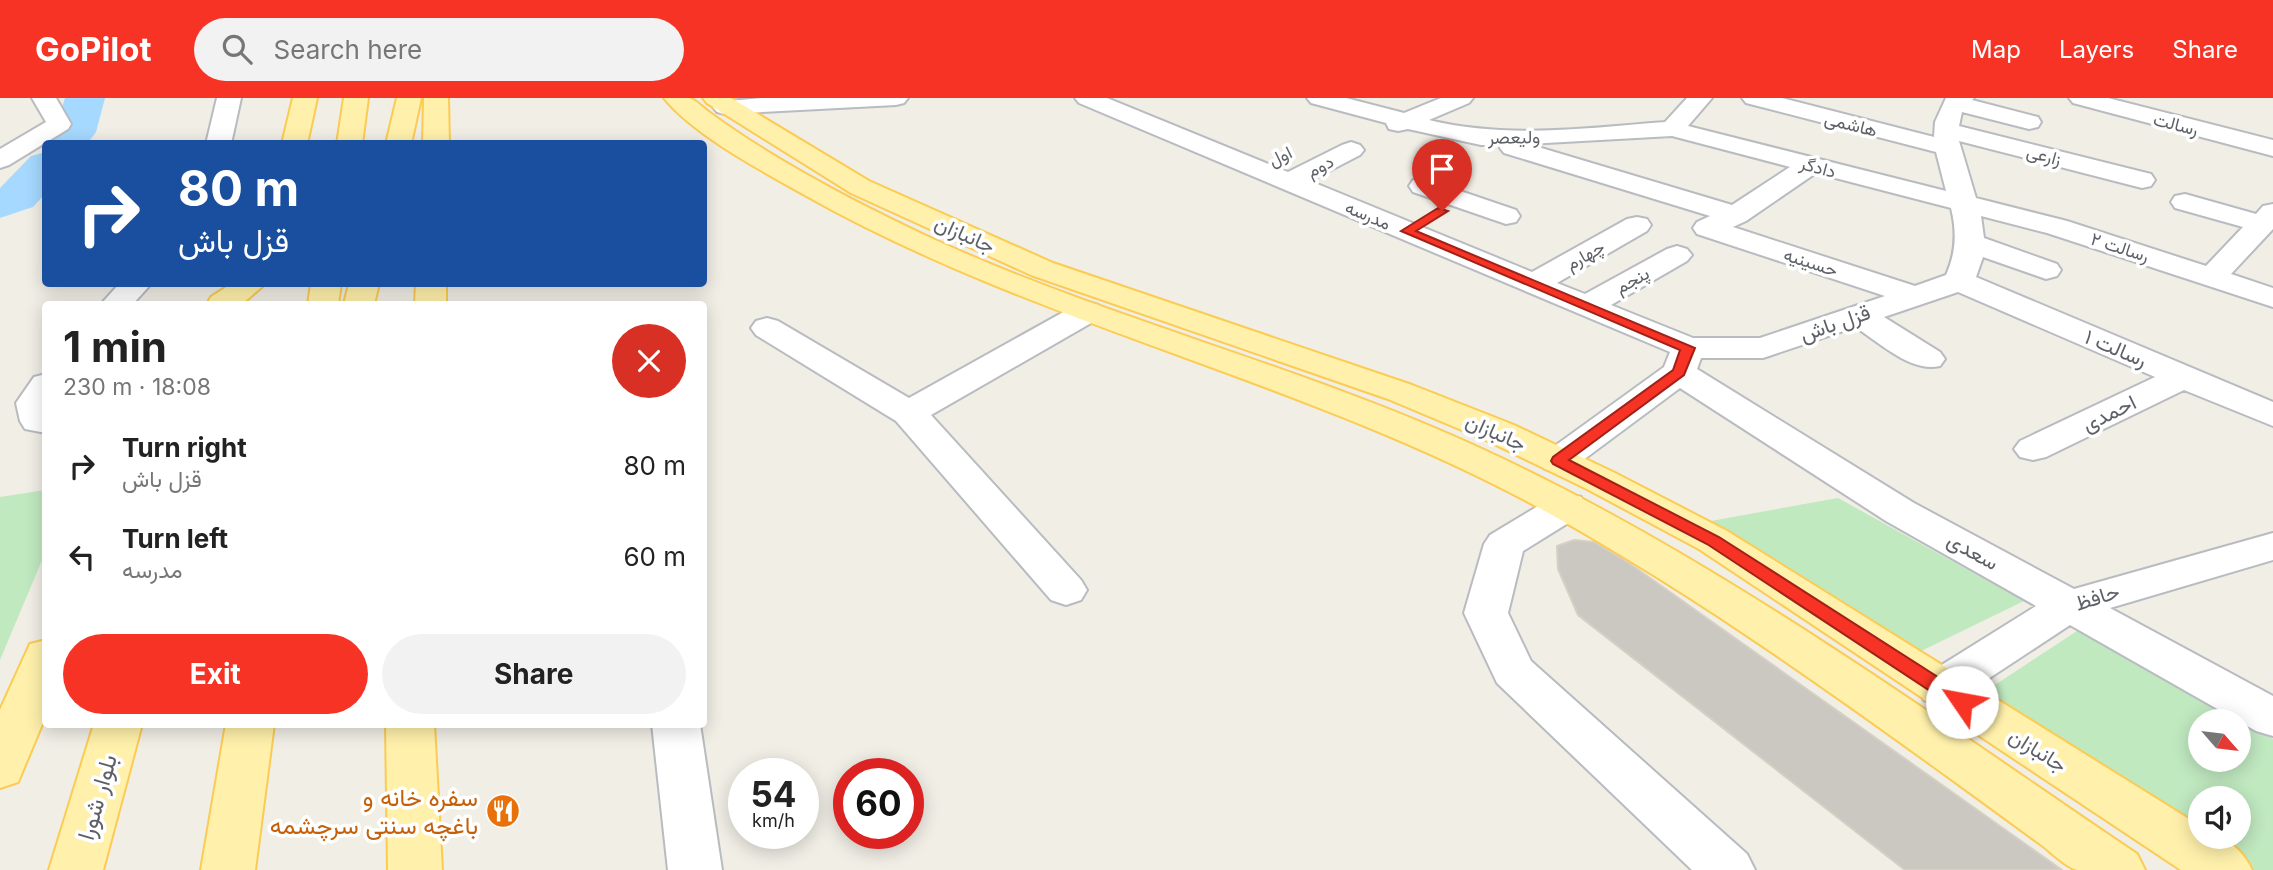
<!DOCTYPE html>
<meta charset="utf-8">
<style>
body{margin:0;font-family:Inter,Vazirmatn,sans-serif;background:#f2f2f2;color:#222;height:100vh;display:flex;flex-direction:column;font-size:26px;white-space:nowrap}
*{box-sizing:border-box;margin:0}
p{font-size:23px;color:#767676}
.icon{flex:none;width:38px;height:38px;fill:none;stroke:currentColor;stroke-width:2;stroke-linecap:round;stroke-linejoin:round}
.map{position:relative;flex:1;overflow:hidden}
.drawer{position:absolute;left:42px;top:203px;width:665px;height:427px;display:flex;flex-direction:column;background:#fff;border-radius:7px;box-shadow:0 4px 18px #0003}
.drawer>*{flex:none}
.hud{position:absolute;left:42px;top:42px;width:665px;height:147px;border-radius:7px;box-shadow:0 4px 18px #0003;background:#1a4fa0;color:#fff;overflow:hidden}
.needle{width:46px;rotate:118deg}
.fabs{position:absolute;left:2188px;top:611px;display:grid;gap:14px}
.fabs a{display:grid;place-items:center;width:63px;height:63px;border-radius:50%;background:#fff;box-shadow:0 4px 18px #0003;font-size:35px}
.speed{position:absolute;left:728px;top:660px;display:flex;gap:14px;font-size:35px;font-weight:700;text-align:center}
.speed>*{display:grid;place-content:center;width:91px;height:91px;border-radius:50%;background:#fff;box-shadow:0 4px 18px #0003;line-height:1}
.speed small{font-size:18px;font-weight:400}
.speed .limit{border:10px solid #d22;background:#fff;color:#111}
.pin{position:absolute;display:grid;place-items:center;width:60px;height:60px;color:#fff;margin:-72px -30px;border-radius:50% 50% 50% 0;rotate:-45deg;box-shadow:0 0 7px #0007}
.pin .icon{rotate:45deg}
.me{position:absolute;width:77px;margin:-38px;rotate:303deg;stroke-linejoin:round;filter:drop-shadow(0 0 5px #0008)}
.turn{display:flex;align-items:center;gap:24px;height:147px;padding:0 21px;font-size:32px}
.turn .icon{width:91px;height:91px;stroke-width:2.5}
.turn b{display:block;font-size:49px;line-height:60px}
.round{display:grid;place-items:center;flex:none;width:74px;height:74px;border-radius:37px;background:#f2f2f2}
.summary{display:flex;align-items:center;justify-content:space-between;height:119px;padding:0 21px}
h1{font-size:42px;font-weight:700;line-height:52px}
.action{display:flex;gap:14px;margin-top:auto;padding:14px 21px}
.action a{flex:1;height:80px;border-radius:42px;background:#f63325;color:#fff;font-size:28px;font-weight:700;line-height:80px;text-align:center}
.action a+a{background:#f2f2f2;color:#222}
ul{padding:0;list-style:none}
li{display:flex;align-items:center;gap:21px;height:91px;padding:0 21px}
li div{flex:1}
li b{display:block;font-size:26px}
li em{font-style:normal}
header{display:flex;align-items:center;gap:42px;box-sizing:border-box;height:98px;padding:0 35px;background:#f63325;color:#fff}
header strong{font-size:33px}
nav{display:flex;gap:38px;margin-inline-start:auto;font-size:24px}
.search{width:490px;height:63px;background:#f2f2f2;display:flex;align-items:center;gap:18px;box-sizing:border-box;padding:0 24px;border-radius:38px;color:#767676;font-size:26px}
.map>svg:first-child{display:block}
</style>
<header>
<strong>GoPilot</strong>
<div class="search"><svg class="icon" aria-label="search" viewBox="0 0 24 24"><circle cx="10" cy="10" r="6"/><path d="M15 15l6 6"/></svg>Search here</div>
<nav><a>Map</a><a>Layers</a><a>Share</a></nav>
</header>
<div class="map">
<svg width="2273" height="772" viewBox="0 0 2273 772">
<rect width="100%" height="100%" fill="#f0eee5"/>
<path fill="#c0e9c0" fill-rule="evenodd" d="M45,392V455L0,562V399Z
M1838,400L2024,503L1919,554L1711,423Z
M2080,531L2273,641V772H2252L1975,600ZM2200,623H2238V662H2200ZM2200,700H2238V738H2200Z"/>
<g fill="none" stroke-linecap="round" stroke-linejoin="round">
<path fill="#a6d9ff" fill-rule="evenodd" d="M65,0H105L96,34L87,46H46V48L44,46L55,31Z
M46,54V95L33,109L0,120V90L31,58Z"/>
</g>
<path fill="#cbc8c2" stroke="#d6cfc3" stroke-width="2" d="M1574,442L1594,444L1629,465L2062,772H1905L1578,517L1558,471L1557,448Z"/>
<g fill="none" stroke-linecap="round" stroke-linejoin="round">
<g stroke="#b8bbc0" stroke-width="4">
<path id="minor" d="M32,0H56L71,26L68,31L9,67L0,70V51L46,24Z
M217,0H241L231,46H206Z
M762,0H908L904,5L896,7L725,16L717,14L713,9L717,4Z
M1075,0H1107L1288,74L1342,47L1351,44L1360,47L1364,52L1360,57L1310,83L1532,174L1627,121L1637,119L1647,121L1651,127L1647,133L1557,185L1585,196L1667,151L1677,148L1687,151L1692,157L1687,163L1611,207L1693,240H1760L1885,198L1697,136L1693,130L1697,124L1710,118L1504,55L1500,50L1502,47H1481L1408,31L1398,33L1389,31L1386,25L1311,5L1307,0H1346L1404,15L1441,0H1473L1469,5L1429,22C1506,41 1587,30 1665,24L1687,0H1712L1688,28L1946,93L1936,54L1746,5L1742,0H1782L1934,39L1935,24L1946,0H1974L1972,2L2038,19L2041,24L2038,29L2029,31L1962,14L1959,28L2151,76L2155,82L2151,88L2142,90L1959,43L1976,100L2067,123L2206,168L2243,129L2175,110L2171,104L2175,98L2185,96L2256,116L2263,108L2273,106V131L2231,176L2273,190V209L2047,135L1981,118L1984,140L2057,166L2061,172L2057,178L2046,181L1983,159L1976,179L2273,304V328L2184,292L2046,359L2033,362L2020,359L2014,351L2020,343L2155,279L1958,194L1884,219L1940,254L1945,261L1940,268C1911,275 1879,244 1855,229L1763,260H1701L1697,271L1914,405L2074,491L2273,435V462L2110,510L2273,598V638L2256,633L2070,527L1956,602L1940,607L1924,602L1917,590L1924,578L2036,508L1886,423L1680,290L1571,371L1558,374L1545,371L1539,363L1545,355L1664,269L1670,254L1079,5ZM1672,38L1790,69L1732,107L1528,46ZM1816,75L1951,110C1957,134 1956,155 1946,177L1915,188L1733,129L1746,123Z
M2069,0H2108L2273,42V58L2073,5Z
M1422,80L1516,112L1520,118L1516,124L1506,126L1413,94L1409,88L1413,82Z
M119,186H151L133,206H101Z
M1087,204L1098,207L1103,214L1098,221L931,317L1081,482L1087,492L1081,502L1066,507L1051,502L896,323L756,237L751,230L756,223L767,220L778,223L909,300L1076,207Z
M46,276V335L25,331L20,323L16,305L34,279Z
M1567,396L1581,399L1587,408L1581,417L1523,453L1508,515L1531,563L1747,756L1755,772H1692L1497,585L1464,515L1484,446L1490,437L1553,399Z
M652,626H700L722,772H668Z"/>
</g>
<g stroke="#fccb53" stroke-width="4">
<path id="major" d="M293,0H317L307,46H282Z
M344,0H368L362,46H337Z
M397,0H421L411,46H386Z
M424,0H448L449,46H423Z
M664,0C671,0 683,0 689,0C696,2 704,11 710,15C728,28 746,40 765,52C820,86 877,115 935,142C1113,223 1305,269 1482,351C1716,459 1925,613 2137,756L2145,772C2129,772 2090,772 2077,772C2066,769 2052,755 2043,748C2006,721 1969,694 1933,668C1807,577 1679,487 1543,412C1307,282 1038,229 803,96C762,73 694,37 664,0Z
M703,0H731L869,83L1053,165L1412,287L1514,327L1615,375L1727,433L2200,728V738C2225,738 2241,749 2252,772H2181L1699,451L1587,391L1488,343L1388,301L1031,177L851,95L707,5Z
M231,186H265L242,206H207L211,199Z
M311,186H341L338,206H308Z
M349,186H379L374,206H344Z
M416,186H446V206H415Z
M46,542V617L18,684L0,690V612L30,546Z
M94,626H142L103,772H49Z
M226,626H274L255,772H201Z
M386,626H434L442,772H388Z"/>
</g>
<use href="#minor" fill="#fff" fill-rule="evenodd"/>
<use href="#major" fill="#fff1ab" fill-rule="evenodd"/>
</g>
<path fill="#f63325" stroke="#a02118" stroke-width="2" d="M1438,110L1448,113L1416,133L1695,250L1684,277L1569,362L1719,439L1969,599L1972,604L1969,610L1962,612L1956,610L1707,446L1553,366L1551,363L1553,359L1673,272L1680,252L1401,133Z"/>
<defs>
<g id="restaurant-disc" transform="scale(1.75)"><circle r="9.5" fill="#e8710a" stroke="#fff"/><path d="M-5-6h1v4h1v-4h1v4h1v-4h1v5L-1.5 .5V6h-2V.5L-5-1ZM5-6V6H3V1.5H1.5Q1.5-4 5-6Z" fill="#fff"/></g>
</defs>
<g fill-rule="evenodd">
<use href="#restaurant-disc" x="503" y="713"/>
</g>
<g text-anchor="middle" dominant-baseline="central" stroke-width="7" stroke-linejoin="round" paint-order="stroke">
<g font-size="18" fill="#5d6167" stroke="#fff">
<text transform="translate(1851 26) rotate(14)">هاشمی</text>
<text transform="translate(2176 26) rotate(14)">رسالت</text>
<text transform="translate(1514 39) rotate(-1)">ولیعصر</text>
<text transform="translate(2044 57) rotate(15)">زارعی</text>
<text transform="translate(1280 58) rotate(-26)">اول</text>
<text transform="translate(1320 68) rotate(-27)">دوم</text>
<text transform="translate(1818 69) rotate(15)">دادگر</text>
<text transform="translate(1368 117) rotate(23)">مدرسه</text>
<text transform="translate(2120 149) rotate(18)">رسالت ۲</text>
<text transform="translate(1585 157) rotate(-29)">چهارم</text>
<text transform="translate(1811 164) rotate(18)">حسینیه</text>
<text transform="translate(1632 182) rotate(-29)">پنجم</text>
</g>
<g font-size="21" fill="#5d6167" stroke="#fff">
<text transform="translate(965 136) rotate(24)">جانبازان</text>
<text transform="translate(1835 225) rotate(-19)">قزل باش</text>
<text transform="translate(2116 250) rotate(23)">رسالت ۱</text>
<text transform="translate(2109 315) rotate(-26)">احمدی</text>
<text transform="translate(1496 334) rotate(24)">جانبازان</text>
<text transform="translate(1973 453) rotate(29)">سعدی</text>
<text transform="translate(2097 499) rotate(-18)">حافظ</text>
<text transform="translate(2038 652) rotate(32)">جانبازان</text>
</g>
<g font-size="24" fill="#5d6167" stroke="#fff">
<text transform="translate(97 699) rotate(-74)">بلوار شورا</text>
</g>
<g font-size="24" fill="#c56008" stroke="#fff" text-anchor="end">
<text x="478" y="699">سفره خانه و<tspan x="478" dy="28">باغچه سنتی سرچشمه</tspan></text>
</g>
</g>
</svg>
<div class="fabs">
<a><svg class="needle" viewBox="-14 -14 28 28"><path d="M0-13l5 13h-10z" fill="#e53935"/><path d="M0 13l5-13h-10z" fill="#767676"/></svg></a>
<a><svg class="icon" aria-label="sound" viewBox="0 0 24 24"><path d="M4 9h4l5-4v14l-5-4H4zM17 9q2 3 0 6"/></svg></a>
</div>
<div class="speed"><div>54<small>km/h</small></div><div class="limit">60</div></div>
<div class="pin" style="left:1442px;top:113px;background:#d93025"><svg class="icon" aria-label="arrive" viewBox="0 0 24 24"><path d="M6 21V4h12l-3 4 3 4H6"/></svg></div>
<svg class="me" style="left:1962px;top:604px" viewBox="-20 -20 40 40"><circle r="19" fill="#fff"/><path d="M0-13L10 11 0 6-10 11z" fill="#f63325"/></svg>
<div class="hud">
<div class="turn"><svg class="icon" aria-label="right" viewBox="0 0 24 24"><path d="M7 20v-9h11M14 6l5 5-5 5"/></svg><div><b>80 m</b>قزل باش</div></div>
</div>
<section class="drawer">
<div class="summary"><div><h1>1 min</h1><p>230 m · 18:08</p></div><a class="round" style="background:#d93025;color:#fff"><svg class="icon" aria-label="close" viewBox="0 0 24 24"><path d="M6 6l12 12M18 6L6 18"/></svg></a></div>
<ul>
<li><svg class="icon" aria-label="right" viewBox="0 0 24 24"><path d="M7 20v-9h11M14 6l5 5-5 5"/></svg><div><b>Turn right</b><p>قزل باش</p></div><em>80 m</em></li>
<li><svg class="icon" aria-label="left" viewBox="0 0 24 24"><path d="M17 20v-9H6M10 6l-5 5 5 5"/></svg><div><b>Turn left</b><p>مدرسه</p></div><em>60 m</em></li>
</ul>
<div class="action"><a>Exit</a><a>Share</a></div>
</section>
</div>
